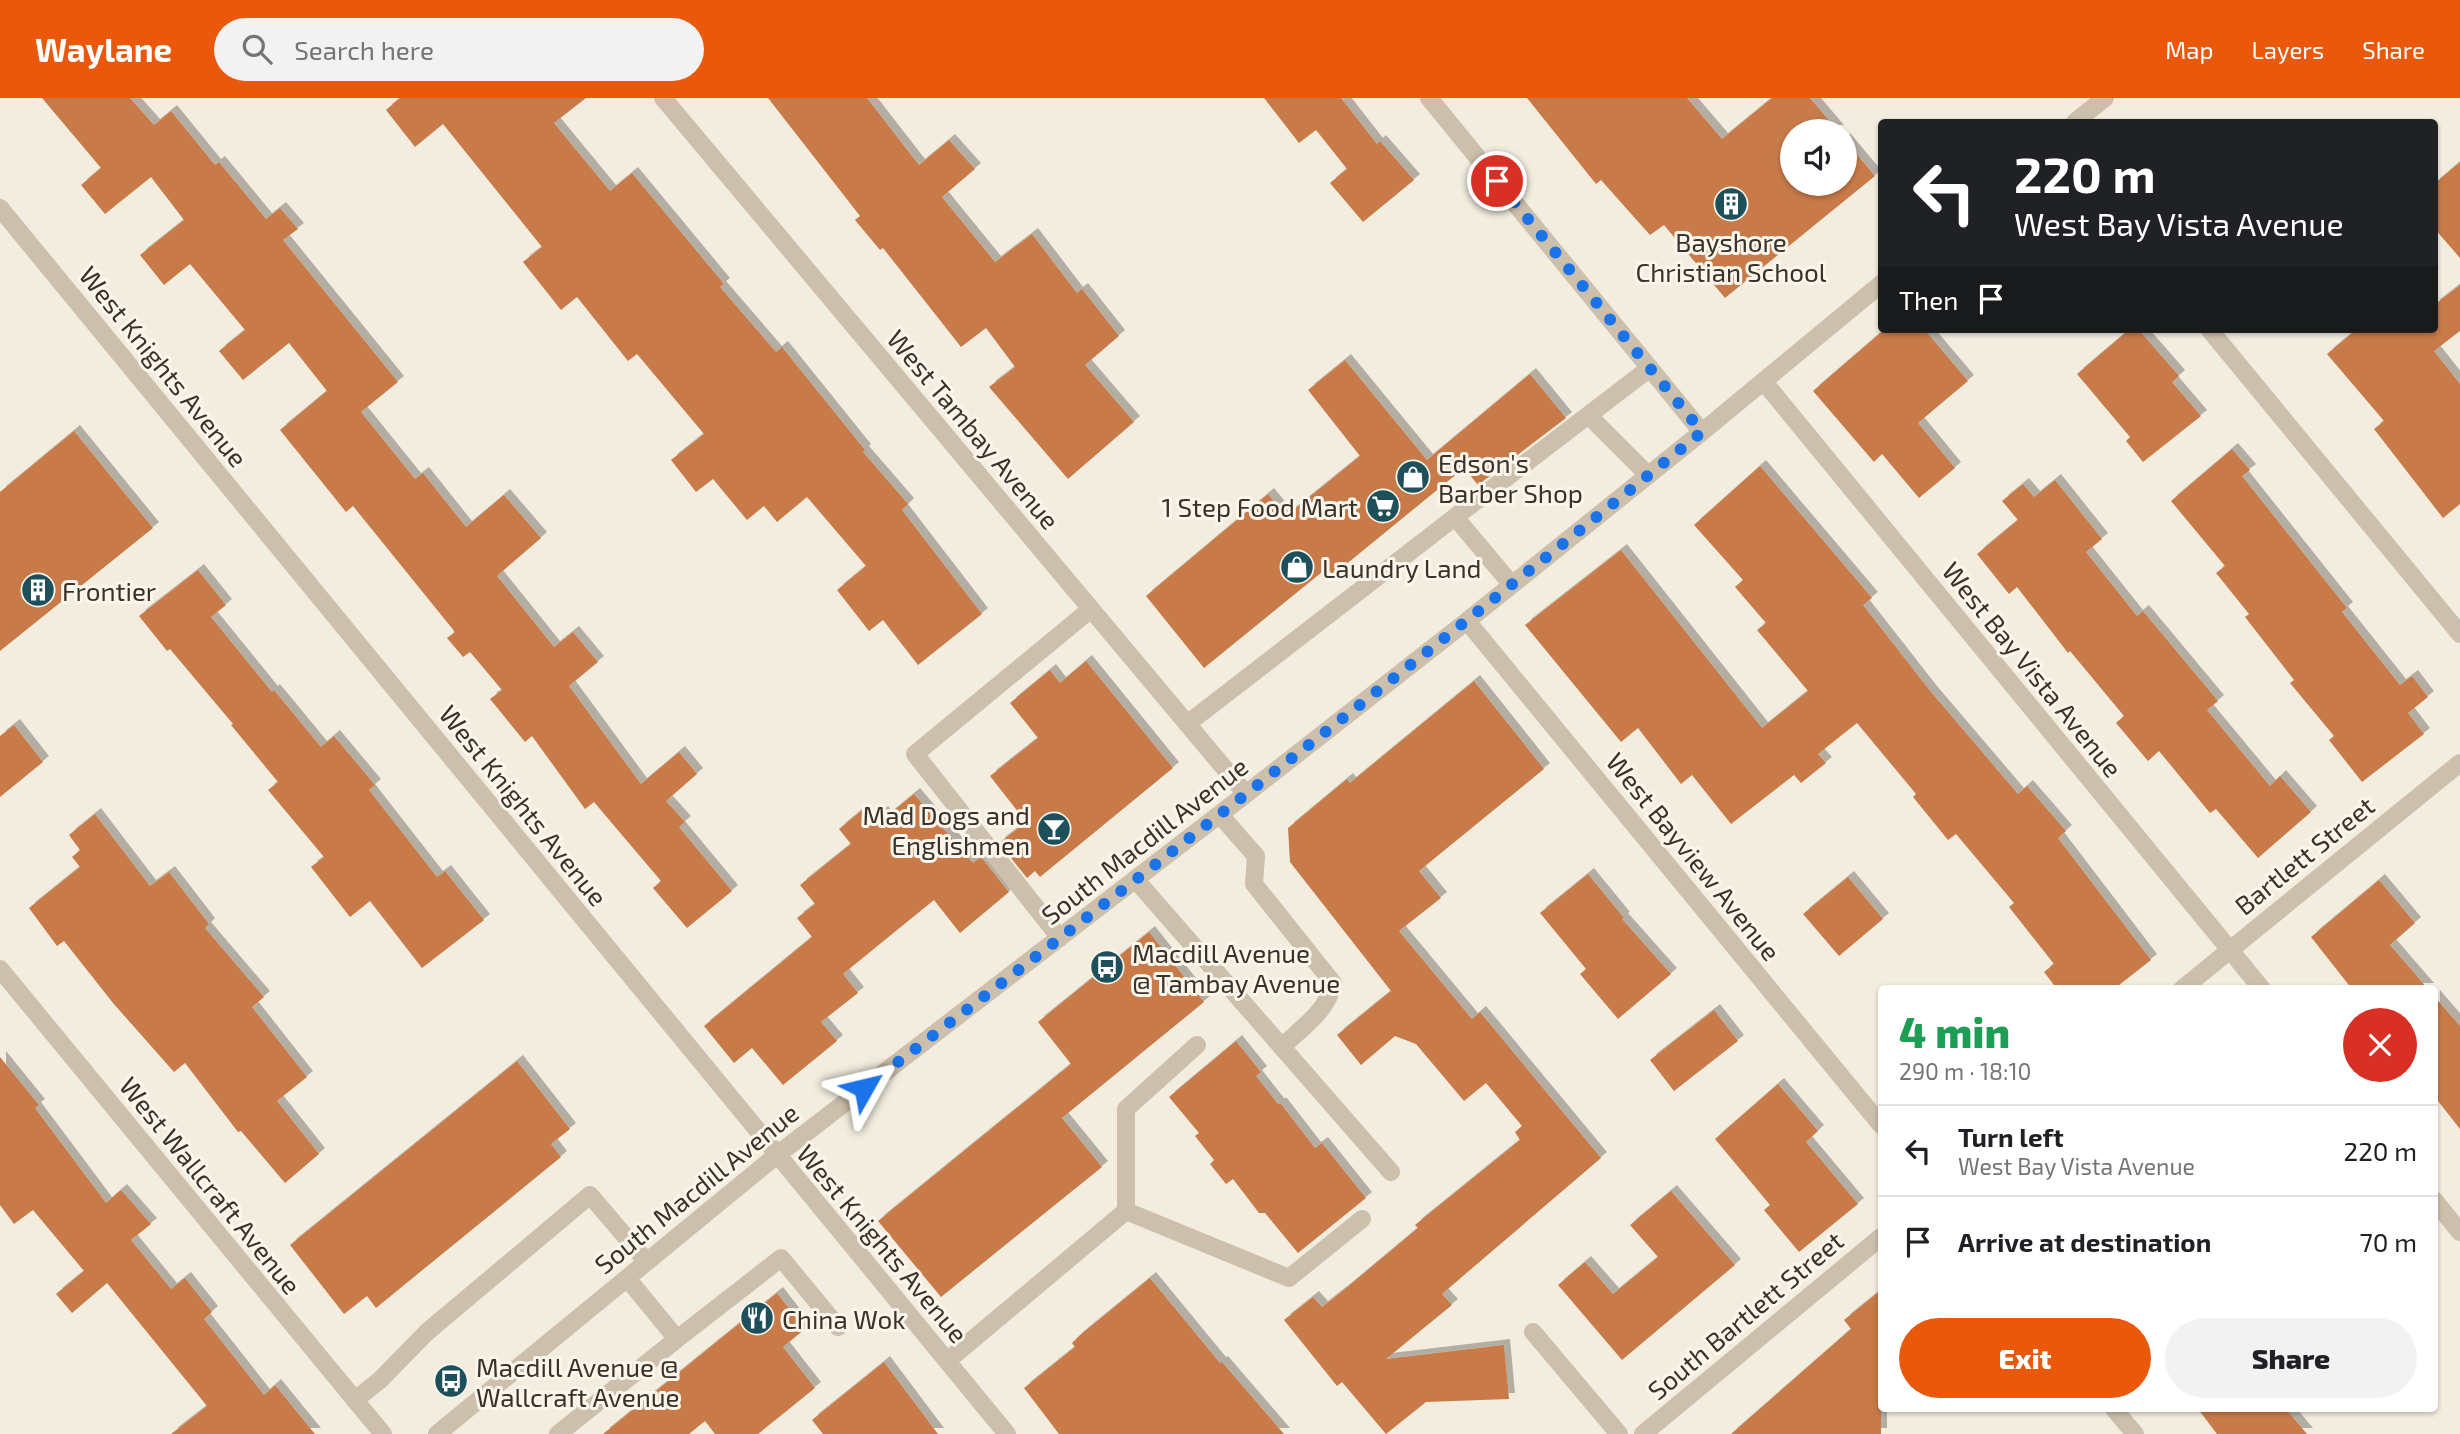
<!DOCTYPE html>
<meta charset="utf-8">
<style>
body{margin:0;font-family:"Exo 2",sans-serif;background:#f2f2f2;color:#202124;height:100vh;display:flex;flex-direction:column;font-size:26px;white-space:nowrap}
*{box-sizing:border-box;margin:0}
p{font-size:23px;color:#757577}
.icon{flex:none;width:38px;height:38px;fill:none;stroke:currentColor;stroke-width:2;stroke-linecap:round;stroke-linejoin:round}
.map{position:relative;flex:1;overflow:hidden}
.details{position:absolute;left:1878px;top:887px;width:560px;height:427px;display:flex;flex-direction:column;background:#fff;border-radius:7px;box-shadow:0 2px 5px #0004}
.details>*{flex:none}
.hud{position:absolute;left:1878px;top:21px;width:560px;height:214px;border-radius:7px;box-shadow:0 2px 5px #0004;background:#202124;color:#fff;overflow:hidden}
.buttons{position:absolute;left:1780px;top:21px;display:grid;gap:14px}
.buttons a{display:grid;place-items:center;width:77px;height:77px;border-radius:50%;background:#fff;box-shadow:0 2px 5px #0004;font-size:35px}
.pin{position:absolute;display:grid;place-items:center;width:60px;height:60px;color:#fff;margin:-30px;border:4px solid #fff;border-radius:50%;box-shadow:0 2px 7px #0007}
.me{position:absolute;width:77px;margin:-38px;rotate:53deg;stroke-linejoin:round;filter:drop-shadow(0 0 5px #0008)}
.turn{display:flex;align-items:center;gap:24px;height:147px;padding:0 21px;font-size:32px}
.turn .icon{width:91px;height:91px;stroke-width:2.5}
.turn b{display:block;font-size:49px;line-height:60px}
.then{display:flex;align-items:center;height:66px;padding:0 21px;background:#0003;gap:14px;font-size:26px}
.round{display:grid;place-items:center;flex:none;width:74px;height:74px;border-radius:37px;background:#f2f2f2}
.overview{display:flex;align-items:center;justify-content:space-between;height:119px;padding:0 21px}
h1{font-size:42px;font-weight:800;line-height:52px;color:#1e9e55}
.button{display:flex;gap:14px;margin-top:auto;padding:14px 21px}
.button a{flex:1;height:80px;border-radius:42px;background:#ea580c;color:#fff;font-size:28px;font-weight:800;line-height:80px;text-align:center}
.button a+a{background:#f2f2f2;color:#202124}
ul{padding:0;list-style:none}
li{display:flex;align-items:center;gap:21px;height:91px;padding:0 21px;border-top:2px solid #e0e0e0}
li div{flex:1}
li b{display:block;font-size:26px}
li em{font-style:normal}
header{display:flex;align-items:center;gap:42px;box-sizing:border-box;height:98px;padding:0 35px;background:#ea580c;color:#fff}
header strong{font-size:33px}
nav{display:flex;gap:38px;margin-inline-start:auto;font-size:24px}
.search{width:490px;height:63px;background:#f2f2f2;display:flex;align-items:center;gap:18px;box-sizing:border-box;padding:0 24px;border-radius:38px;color:#757577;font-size:26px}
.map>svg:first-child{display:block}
</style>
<header>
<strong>Waylane</strong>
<div class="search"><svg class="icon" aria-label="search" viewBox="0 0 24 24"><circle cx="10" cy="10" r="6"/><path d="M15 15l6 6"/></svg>Search here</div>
<nav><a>Map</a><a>Layers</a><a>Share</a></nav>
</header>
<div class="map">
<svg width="2460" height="1336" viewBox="0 0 2460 1336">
<defs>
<filter id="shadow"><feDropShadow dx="6" dy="-6" stdDeviation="0" flood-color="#0004"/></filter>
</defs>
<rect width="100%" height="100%" fill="#f3eddf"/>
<path fill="#c87a49" filter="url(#shadow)" d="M42,0H130L154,27L171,13L215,67L219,64L266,121L280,110L298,131L283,142L398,284L361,314L415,381L423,375L466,429L504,397L541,440L497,478L554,549L573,534L598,564L569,588L641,686L679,654L697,676L666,703L685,724L679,729L732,793L687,830L653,790L661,783L594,704L585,711L532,638L525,644L490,601L502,592L470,554L463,559L447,540L455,534L353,408L346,414L280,332L327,293L289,245L243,282L219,253L245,232L190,166L164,187L140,157L184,122L151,79L105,116L81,87L101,70Z
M400,0H586L554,25L610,93L632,75L724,186L720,189L776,254L782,249L865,352L863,354L908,406L902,412L982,516L918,567L883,522L869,533L837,492L866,468L807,399L777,424L764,408L747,422L713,381L696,394L671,362L704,336L637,256L628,263L577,199L561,212L523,164L542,149L443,26L415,49L386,12Z
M768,0H867L919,67L949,42L975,71L942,99L995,164L1032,136L1077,195L1082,191L1119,238L1085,267L1134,324L1068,381L989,289L1015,269L986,230L961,249L883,150L880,152L855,122L860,118Z
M1264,0H1341L1377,46L1380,43L1414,82L1363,124L1330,85L1347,71L1316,32L1299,45Z
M1527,0H1687L1722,41L1772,0H1810L1838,33H1792V86H1844V41L1875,78L1725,200L1664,127L1650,137L1601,82L1596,86Z
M2460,64V160L2434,130V86Z
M2460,187V233L2434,253L2460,286V406L2443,420L2374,331L2384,323L2327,256L2357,231H2434V207Z
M1885,231H1924L1968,283L1918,325L1955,370L1919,400L1882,356L1874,364L1813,293Z
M2130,231H2138L2179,278L2172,284L2201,318L2143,364L2126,343L2130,339L2077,276Z
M1345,262L1427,362L1530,276L1566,320L1478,387L1464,370L1333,477L1327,470L1204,570L1146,498L1268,396L1286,418L1360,358L1308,292Z
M74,333L153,430L0,553V394Z
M2232,351L2250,372L2242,378L2347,510L2342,514L2400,587L2412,578L2428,599L2408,615L2424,636L2362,684L2329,642L2334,638L2290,585L2294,582L2245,519L2249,516L2216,475L2225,468L2171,403Z
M1760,368L1872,500L1863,507L1931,594L2018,696L2027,688L2066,733L2058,740L2151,862L2114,891H2057L2044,874L2054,866L2009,809L2014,805L1956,736L1948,742L1913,699L1916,696L1857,625L1818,656L1826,665L1801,685L1794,677L1731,726L1692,677L1681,686L1638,630L1621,644L1525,527L1621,452L1762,630L1808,593L1757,532L1766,525L1735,489L1743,482L1694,427Z
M2055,382L2102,441L2086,454L2137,518L2143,513L2218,603L2207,612L2270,688L2280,678L2311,714L2258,760L2216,711L2210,715L2159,653L2148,663L2116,625L2124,618L2070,553L2068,555L2017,489L2009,496L1977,456L2018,422L2002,403L2023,386L2034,399Z
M198,472L226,507L211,519L272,594L274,592L321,649L334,638L375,687L369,692L437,779L445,773L484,822L422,870L370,803L350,819L311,769L324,759L268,692L278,684L231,627L233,626L170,551L167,553L139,518Z
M1086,563L1173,670L1040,779L1035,773L1027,780L999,745L1026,724L990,678L1038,640L1010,605L1050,572L1060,585Z
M1474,583L1544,671L1419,773L1441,800L1399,833L1472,921L1480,914L1601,1060L1442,1196L1452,1207L1386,1261L1504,1247L1509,1301L1426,1304L1386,1336L1342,1284L1337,1288L1284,1222L1313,1199L1322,1209L1345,1191L1418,1130L1415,1127L1520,1042L1515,1034L1522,1028L1486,985L1464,1003L1416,946L1395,938L1361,967L1337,937L1391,893L1290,764L1288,730L1347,681L1350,685Z
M14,627L43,664L0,699V638Z
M914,696L973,765L981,759L1009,794L960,835L934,802L843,876L858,895L821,924L837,943L783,987L752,950L734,965L704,928L812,839L797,820L815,806L800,787L851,746L839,731L861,713L870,724L882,714L886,719Z
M95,716L150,788L169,774L209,826L205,830L264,899L252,909L307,979L277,1003L319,1056L285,1085L241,1033L238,1034L185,965L174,974L113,905L64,843L57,848L29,810L80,769L72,759L80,752L69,737Z
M1588,776L1624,820L1622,821L1671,876L1618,921L1580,876L1586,871L1540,815Z
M1848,779L1883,821L1839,858L1803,816Z
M2379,782L2415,825L2390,847L2428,891H2352L2311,839Z
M1149,834L1204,904L1062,1020L1102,1069L941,1199L878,1123L1071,966L1038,924Z
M2434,898L2460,928V1031L2434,998Z
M1714,912L1738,943L1674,993L1650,962Z
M1236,943L1261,974L1256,978L1278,1006H1281L1315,1050L1322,1045L1366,1100L1298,1155L1265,1115H1259L1233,1081L1226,1086L1210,1066L1214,1062L1195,1038L1199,1035L1169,999Z
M0,959L39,1007L35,1010L106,1105L121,1092L151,1126L131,1142L171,1191L185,1180L212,1214L204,1221L264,1297L275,1287L315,1336H171L207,1308L107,1185L72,1215L56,1196L84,1173L33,1112L14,1126L0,1107Z
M517,963L570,1031L551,1046L561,1059L376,1210L367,1198L344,1216L290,1147Z
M1778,986L1818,1033L1806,1044L1858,1106L1799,1154L1764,1112L1770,1107L1715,1041Z
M1671,1093L1735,1167L1622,1262L1558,1187L1585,1164L1613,1196L1658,1159L1630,1127Z
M1150,1180L1220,1265L1222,1264L1284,1336H1059L1024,1290L1075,1249L1072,1245L1079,1238Z
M1881,1192V1336H1731L1851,1231L1844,1222Z
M777,1195L805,1231L783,1249L815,1290L758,1336H715L705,1323L689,1336H603Z
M884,1264L938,1336H823L812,1322Z
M2198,1311H2286L2307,1336H2217Z"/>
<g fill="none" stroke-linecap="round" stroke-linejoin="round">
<path stroke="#ccbfab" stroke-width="18" d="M663,0L1246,696
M1429,0L1702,334
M2075,24L2105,0
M0,110L1007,1336
M2209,231L2460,536
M1764,284L2262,891
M1588,317L1648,377
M1455,419L1650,270
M1467,523L1881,1027
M1187,626L1455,419L1512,487
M1220,717L1256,758L1254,786L1333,885C1329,912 1300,931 1282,949
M1135,781L1391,1074
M1060,840L915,656L1091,511
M0,871L383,1336
M2182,891L2460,665
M2434,1102L2460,1134
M1126,1113V1011L1197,947
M627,1180L677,1241L781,1160L838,1229
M1533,1234L1619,1336
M947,1263L1126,1113L1289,1180L1362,1121
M355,1302L380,1282L427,1234L590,1097L647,1164
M2114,1311L2135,1336
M437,1336L777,1057L1246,696L1467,523L1702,334L1881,186
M558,1336L677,1241
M1643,1336L1881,1139"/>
</g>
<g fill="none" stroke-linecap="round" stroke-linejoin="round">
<path stroke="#1a73e8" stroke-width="12" stroke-dasharray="0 21.6" d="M864,990C1147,775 1426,557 1702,334L1497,83"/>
</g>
<defs>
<g id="building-disc" transform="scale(1.75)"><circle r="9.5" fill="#1e505c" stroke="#fbf6ec"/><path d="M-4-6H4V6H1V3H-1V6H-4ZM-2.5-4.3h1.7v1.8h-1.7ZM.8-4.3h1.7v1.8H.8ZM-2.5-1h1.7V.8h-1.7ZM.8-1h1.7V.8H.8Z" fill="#fff"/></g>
<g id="shop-disc" transform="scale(1.75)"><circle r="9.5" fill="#1e505c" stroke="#fbf6ec"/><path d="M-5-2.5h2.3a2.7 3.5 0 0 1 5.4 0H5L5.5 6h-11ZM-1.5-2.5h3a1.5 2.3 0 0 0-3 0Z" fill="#fff"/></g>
<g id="supermarket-disc" transform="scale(1.75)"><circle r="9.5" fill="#1e505c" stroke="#fbf6ec"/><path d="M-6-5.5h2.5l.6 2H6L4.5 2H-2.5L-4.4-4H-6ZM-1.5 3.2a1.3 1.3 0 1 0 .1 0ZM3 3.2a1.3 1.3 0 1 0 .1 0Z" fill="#fff"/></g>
<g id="bar-disc" transform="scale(1.75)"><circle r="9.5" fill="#1e505c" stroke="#fbf6ec"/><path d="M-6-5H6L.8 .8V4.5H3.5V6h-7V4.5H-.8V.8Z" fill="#fff"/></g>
<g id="bus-disc" transform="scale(1.75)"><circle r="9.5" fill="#1e505c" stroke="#fbf6ec"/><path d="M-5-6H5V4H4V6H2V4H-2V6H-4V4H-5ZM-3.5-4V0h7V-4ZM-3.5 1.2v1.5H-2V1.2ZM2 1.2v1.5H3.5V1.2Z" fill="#fff"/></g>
<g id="restaurant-disc" transform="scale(1.75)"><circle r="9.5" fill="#1e505c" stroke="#fbf6ec"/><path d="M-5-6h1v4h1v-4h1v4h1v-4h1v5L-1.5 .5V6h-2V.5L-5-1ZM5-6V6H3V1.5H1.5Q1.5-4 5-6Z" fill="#fff"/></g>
</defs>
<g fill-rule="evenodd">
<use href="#building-disc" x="1731" y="106"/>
<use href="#shop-disc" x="1413" y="379"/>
<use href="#supermarket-disc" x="1383" y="408"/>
<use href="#shop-disc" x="1297" y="469"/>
<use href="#building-disc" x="38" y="492"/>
<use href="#bar-disc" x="1054" y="731"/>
<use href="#bus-disc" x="1107" y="869"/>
<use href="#restaurant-disc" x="757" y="1220"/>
<use href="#bus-disc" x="451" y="1283"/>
</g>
<g text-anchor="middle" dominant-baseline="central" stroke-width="6" stroke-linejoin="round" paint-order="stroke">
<g font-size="26" fill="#3a312a" stroke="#fbf6ec" text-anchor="start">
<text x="1731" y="143" text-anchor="middle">Bayshore<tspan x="1731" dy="30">Christian School</tspan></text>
<text x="1438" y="364">Edson's<tspan x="1438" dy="30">Barber Shop</tspan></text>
<text x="1358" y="408" text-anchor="end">1 Step Food Mart</text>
<text x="1322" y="469">Laundry Land</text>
<text x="62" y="492">Frontier</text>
<text x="1030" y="716" text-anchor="end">Mad Dogs and<tspan x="1030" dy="30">Englishmen</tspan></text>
<text x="1132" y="854">Macdill Avenue<tspan x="1132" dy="30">@ Tambay Avenue</tspan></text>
<text x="782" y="1220">China Wok</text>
<text x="476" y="1268">Macdill Avenue @<tspan x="476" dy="30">Wallcraft Avenue</tspan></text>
</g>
<g font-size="26" fill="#3a312a" stroke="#fbf6ec">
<text transform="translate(164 268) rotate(51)">West Knights Avenue</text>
<text transform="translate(974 331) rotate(50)">West Tambay Avenue</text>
<text transform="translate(2033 571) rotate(51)">West Bay Vista Avenue</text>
<text transform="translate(524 707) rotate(51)">West Knights Avenue</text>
<text transform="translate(1144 742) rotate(-38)">South Macdill Avenue</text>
<text transform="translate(2304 757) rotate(-39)">Bartlett Street</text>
<text transform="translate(1694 758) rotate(51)">West Bayview Avenue</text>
<text transform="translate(211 1087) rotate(51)">West Wallcraft Avenue</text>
<text transform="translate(696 1090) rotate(-39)">South Macdill Avenue</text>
<text transform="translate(883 1145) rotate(50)">West Knights Avenue</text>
<text transform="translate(1745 1217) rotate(-40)">South Bartlett Street</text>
</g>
</g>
</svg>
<div class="buttons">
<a><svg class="icon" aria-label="sound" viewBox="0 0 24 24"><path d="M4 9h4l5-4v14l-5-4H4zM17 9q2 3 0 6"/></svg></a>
</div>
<div class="pin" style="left:1497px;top:83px;background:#d93025"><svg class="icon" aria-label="arrive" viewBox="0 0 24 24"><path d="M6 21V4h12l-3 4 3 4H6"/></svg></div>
<svg class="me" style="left:864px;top:990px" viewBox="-20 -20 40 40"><path d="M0-17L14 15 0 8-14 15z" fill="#1a73e8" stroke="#fff" stroke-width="4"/></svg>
<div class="hud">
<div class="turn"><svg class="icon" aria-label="left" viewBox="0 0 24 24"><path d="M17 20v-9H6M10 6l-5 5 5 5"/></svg><div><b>220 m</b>West Bay Vista Avenue</div></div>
<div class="then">Then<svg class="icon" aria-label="arrive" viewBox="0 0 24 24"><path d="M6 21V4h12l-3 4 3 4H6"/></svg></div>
</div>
<section class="details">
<div class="overview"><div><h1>4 min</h1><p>290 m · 18:10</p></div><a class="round" style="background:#d93025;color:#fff"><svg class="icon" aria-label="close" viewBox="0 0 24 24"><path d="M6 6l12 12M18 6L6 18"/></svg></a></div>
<ul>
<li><svg class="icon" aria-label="left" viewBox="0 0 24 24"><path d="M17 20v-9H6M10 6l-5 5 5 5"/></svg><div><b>Turn left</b><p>West Bay Vista Avenue</p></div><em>220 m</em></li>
<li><svg class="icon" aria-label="arrive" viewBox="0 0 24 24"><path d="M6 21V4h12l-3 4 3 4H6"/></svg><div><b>Arrive at destination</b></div><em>70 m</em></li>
</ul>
<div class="button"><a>Exit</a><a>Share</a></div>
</section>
</div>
